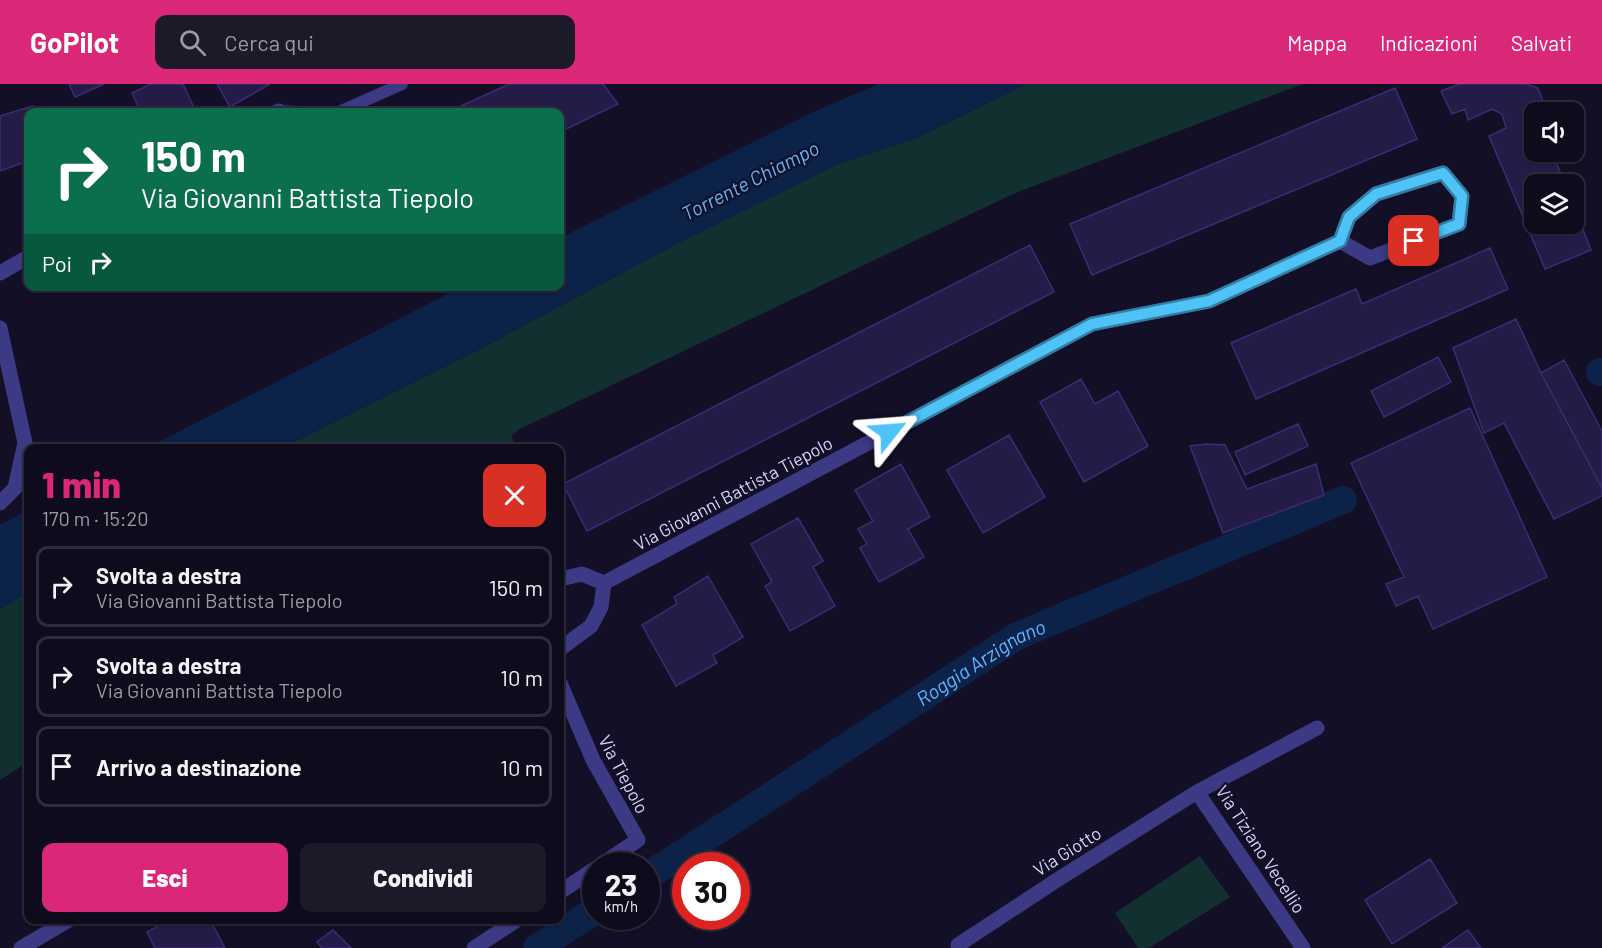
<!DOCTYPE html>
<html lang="it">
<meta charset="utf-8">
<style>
body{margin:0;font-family:Barlow,sans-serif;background:#1c1929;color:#f1f3f6;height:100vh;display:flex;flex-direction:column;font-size:22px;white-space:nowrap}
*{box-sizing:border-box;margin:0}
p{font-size:20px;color:#9b9ba3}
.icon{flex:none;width:33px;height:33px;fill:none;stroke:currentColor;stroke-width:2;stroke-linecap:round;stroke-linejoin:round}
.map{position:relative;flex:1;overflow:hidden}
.sheet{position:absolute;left:24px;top:360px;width:540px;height:480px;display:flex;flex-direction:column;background:#0e0b1c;border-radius:12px;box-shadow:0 2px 4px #0004,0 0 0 2px #2e2b3b}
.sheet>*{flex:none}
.banner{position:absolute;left:24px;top:24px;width:540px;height:183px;border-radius:12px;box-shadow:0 2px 4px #0004,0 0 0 2px #2e2b3b;background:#0b6e4f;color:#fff;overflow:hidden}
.controls{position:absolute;left:1524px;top:18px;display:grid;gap:12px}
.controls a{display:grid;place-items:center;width:60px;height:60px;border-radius:12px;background:#0e0b1c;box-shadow:0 2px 4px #0004,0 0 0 2px #2e2b3b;font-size:30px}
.speed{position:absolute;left:582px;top:768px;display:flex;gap:12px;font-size:30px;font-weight:700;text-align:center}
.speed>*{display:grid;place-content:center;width:78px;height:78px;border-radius:50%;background:#0e0b1c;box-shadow:0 2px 4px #0004,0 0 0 2px #2e2b3b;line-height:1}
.speed small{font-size:15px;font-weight:400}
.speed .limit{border:9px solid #d22;background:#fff;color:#111}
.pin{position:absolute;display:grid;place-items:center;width:51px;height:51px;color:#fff;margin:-26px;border-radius:12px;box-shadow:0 3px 9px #0006}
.me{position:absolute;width:66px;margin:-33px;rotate:62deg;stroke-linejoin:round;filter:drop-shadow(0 0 4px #0008)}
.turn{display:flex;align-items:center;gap:21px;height:126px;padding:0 18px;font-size:27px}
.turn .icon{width:78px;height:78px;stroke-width:2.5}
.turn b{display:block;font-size:42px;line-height:51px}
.then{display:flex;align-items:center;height:57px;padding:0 18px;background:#0003;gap:12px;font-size:22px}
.round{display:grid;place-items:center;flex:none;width:63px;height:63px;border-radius:12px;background:#1c1929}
.overview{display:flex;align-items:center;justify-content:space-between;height:102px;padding:0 18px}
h1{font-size:36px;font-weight:800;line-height:45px;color:#db2777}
.action{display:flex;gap:12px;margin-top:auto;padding:12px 18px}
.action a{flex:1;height:69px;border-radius:12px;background:#db2777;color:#fff;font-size:24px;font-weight:800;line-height:69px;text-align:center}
.action a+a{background:#1c1929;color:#f1f3f6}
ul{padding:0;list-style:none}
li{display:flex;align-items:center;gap:18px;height:81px;margin:0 12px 9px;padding:0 6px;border:3px solid #2e2b3b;border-radius:12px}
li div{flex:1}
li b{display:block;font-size:22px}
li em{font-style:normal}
header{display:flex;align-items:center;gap:36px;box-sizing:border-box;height:84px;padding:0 30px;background:#db2777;color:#fff}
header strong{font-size:28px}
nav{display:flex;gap:33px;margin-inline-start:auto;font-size:21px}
.search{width:420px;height:54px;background:#1c1929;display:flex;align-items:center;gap:15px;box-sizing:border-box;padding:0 21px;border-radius:12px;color:#9b9ba3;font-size:22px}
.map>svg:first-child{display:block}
</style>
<header>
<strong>GoPilot</strong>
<div class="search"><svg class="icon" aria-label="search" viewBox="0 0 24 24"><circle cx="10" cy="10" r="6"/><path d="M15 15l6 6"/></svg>Cerca qui</div>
<nav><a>Mappa</a><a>Indicazioni</a><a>Salvati</a></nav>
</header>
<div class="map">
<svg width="1602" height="864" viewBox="0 0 1602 864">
<rect width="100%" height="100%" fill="#130f26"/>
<path fill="#12302f" d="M1026,0H1303L1013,110L520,345L511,352L517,364H282L478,266L678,159L836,81L916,54Z
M28,508V678L0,696V525Z
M1200,772L1230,813L1149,864H1138L1115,829Z"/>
<path fill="#0c2248" d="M878,0H1026L916,54L836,81L678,159L478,266L282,364H147L461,203L560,202V154L813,28Z
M28,426V508L0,525V441Z"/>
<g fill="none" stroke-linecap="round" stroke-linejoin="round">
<g stroke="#0c2248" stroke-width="28">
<path d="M1600,288H1602"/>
<path id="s1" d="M646,793L1017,552L1343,416"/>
<path d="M537,864L596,826"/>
</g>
</g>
<path fill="#241b47" stroke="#3b2d73" stroke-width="1.5" d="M69,0H104L75,13Z
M151,0H183L196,28H141L132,9Z
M217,0H270L230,23Z
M509,0H603L618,20L560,48V28H448Z
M1460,0H1526L1538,4L1545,23L1542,28H1534V68H1552L1565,100H1534V140H1574V122L1591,166L1545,185L1489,52L1506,44L1502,30L1492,25L1468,36L1465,25L1452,30L1441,7Z
M1395,4L1417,55L1092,191L1070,140Z
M33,22L35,28H28V77L0,87V32Z
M1030,161L1054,208L587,447L563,400Z
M1490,164L1508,205L1256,315L1231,259L1356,205L1362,220Z
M1516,235L1541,289L1602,404V412L1554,435L1504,339L1484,349L1453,264Z
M1438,273L1451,298L1384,333L1371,307Z
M1564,276L1602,347V404L1541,289Z
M1081,295L1095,320L1118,307L1148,362L1084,398L1040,318Z
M1470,324L1547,493L1433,545L1418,512L1396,522L1386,500L1404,493L1351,379Z
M1298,340L1308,362L1245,391L1235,368Z
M1009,351L1045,413L983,449L947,386Z
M1207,360L1225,361L1247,405L1316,380L1324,411L1223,449L1190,362Z
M901,380L930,433L908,445L924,473L879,498L860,464L867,460L858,445L873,437L855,406Z
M798,434L823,477L813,483L835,522L790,547L765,502L772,498L751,460Z
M708,492L743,553L713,571L717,579L676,602L642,541L677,520L674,513Z
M1430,775L1457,819L1392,860L1365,816Z
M169,836H175L177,839L184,836H210L225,864H155L147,848Z
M333,846L351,864H322L317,858Z
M1468,846L1481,864H1442Z"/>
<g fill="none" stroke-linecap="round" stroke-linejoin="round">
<path stroke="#3d3a85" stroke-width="12" d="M279,27L299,28
M339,28L402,0"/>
<path stroke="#3d3a85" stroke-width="15" d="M276,28L279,27
M0,189L28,173
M0,244L25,359L15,404L0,419
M560,495L582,490L604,499L1092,240L1209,217L1340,157L1349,133L1376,110L1443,89L1462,112L1459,140L1370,174L1340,157
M560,565L591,542L601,523L604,499
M560,599L593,676L638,756L599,782
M560,808L596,784
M21,864L69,836
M474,864L517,836
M960,864L958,861L1057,796L1197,708
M1303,864L1197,708L1317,644"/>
</g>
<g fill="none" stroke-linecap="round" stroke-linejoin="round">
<g stroke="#337fa1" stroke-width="15">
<path id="route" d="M889,348L1092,240L1209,217L1340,157L1349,133L1376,110L1443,89L1462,112L1459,140L1414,157"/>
</g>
<use href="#route" stroke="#4fc3f7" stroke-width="10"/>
</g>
<g text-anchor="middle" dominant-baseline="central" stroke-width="4.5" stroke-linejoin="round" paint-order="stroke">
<g font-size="18" fill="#d9d4ff" stroke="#130f26">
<text transform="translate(733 409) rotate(-28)">Via Giovanni Battista Tiepolo</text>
<text transform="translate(624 690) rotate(62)">Via Tiepolo</text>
<text transform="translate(1261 765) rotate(57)">Via Tiziano Vecellio</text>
<text transform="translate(1067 767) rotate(-32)">Via Giotto</text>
</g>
<g font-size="20" font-style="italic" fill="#62b6ff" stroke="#130f26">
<text transform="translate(750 96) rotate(-27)">Torrente Chiampo</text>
<text stroke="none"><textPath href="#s1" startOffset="398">Roggia Arzignano</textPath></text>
</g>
</g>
</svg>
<div class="controls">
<a><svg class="icon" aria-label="sound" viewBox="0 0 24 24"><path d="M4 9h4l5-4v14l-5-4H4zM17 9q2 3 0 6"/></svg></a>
<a><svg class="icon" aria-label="layers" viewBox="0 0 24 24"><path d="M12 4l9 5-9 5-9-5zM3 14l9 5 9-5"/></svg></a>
</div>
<div class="speed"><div>23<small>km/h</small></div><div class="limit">30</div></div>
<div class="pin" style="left:1414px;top:157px;background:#d93025"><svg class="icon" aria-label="arrive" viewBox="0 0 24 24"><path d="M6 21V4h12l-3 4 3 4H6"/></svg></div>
<svg class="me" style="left:889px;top:348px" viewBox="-20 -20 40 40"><path d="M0-17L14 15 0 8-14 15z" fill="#4fc3f7" stroke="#fff" stroke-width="4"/></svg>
<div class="banner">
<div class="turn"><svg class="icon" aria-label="right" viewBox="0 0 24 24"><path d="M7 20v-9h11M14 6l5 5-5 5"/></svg><div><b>150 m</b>Via Giovanni Battista Tiepolo</div></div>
<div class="then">Poi<svg class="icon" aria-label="right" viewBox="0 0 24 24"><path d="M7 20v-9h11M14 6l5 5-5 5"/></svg></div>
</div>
<section class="sheet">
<div class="overview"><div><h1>1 min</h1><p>170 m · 15:20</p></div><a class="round" style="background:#d93025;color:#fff"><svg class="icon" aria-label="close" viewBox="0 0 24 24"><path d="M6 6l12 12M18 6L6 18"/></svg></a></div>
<ul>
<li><svg class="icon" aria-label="right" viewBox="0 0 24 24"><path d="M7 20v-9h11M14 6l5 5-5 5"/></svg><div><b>Svolta a destra</b><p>Via Giovanni Battista Tiepolo</p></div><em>150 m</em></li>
<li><svg class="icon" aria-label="right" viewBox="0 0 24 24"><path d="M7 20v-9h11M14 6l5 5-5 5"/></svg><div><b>Svolta a destra</b><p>Via Giovanni Battista Tiepolo</p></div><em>10 m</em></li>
<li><svg class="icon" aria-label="arrive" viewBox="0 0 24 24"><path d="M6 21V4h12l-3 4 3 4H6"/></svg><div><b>Arrivo a destinazione</b></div><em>10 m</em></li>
</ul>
<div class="action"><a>Esci</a><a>Condividi</a></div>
</section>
</div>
